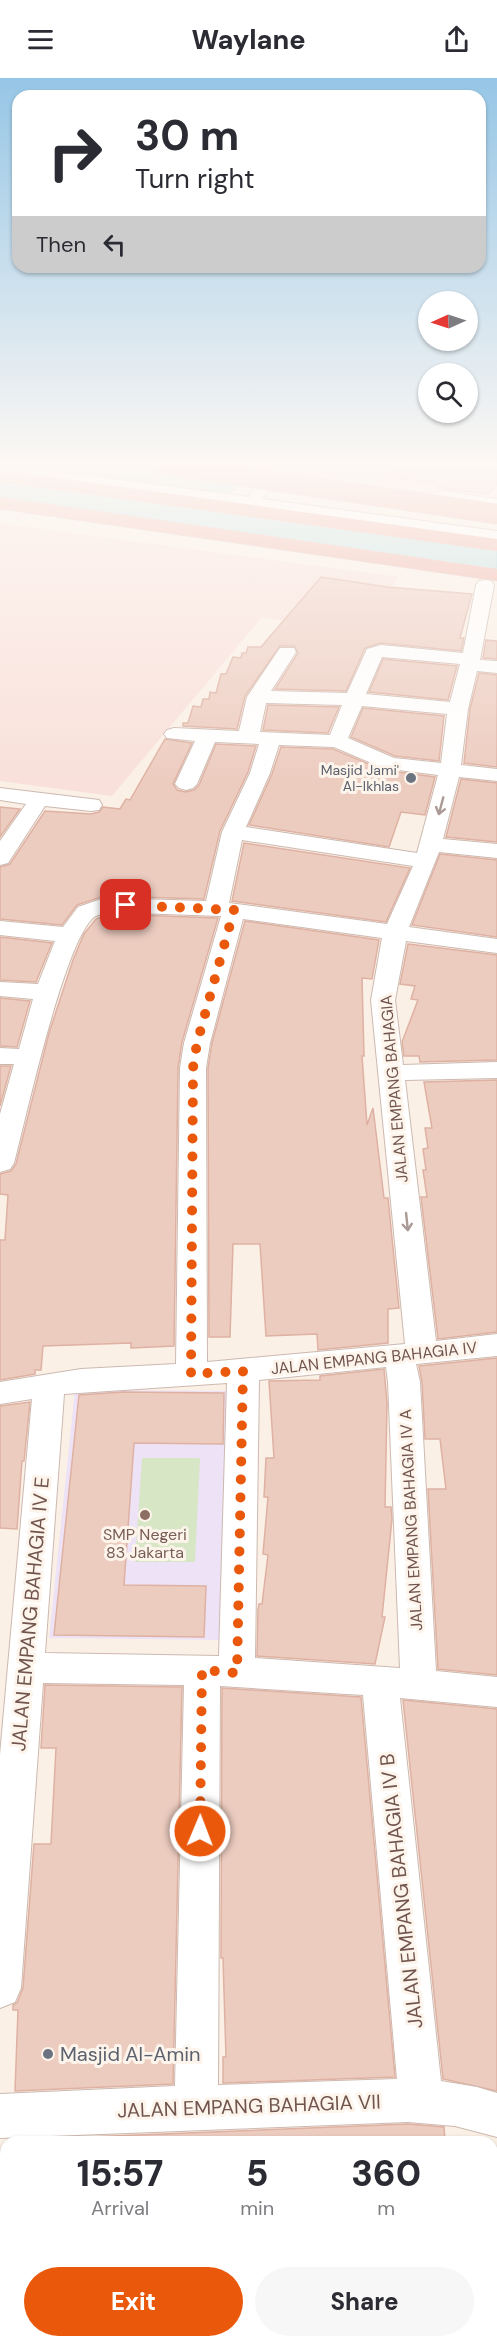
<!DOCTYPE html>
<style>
body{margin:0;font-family:"DM Sans",sans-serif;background:#f7f7f7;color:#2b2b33;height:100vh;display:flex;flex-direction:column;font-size:22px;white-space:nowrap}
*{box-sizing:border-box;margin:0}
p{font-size:20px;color:#7c7c81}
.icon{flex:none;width:33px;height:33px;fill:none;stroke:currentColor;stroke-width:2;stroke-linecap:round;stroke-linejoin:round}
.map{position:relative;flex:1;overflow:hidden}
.sheet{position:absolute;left:0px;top:2058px;width:498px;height:212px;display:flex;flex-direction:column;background:#fff;border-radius:18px 18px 0 0;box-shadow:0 2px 4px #0004}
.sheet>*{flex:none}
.hud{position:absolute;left:12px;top:12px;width:474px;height:183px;border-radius:18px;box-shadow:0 2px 4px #0004;background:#fff;color:#2b2b33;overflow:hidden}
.needle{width:39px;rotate:267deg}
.fabs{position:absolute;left:418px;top:213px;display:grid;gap:12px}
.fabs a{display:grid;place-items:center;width:60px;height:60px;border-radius:50%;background:#fff;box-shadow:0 2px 4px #0004;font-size:30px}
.pin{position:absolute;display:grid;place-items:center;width:51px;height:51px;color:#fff;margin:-26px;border-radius:12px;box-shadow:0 3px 9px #0006}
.me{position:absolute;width:66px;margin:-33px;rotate:1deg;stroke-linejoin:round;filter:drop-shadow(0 0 4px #0008)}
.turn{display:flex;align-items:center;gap:21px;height:126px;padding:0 24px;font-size:27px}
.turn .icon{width:78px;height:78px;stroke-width:2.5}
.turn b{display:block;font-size:42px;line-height:51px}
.then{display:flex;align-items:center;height:57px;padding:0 24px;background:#0003;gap:12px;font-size:22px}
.eta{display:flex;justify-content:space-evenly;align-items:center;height:102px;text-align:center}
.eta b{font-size:36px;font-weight:800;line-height:42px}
.button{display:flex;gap:12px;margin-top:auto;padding:12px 24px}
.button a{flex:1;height:69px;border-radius:36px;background:#ea580c;color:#fff;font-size:24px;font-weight:800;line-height:69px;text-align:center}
.button a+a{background:#f7f7f7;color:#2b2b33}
header{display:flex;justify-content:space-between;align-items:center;height:78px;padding:0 24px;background:#fff;font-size:27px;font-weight:800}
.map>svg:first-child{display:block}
</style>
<header><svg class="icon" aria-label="menu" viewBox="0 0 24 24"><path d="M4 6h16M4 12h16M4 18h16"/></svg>Waylane<svg class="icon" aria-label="share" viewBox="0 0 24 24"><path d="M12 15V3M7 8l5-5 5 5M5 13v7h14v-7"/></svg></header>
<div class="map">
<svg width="497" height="2269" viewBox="0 0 497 2269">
<rect width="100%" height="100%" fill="#faf0e6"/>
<path fill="#f9e0da" d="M257,386H397L497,399V425L255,388Z
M0,445L399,499L360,557L262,539L112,718L0,703Z"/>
<path fill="#ede2f6" d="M75,1312L231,1313L225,1562L49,1560Z"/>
<path fill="#d7e6c5" d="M142,1380H200L195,1484H135Z"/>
<path fill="#bce1e2" stroke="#a3d1d3" stroke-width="1.5" d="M0,386H257L215,431L497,472V493L0,418Z"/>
<path fill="#edccc0" stroke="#deb1a2" stroke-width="1.5" d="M389,386H497V406L488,416L447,411L435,408L437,406L388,399Z
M321,499L387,509L472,516L460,560H464L461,573L380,565L365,570L346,613L275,611L298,575L294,568H280L245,618L237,651L183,648V645H188L193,628L201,629L203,621H209L210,614L216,615L221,596H226L233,579L241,580L242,575H246L248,569H261Z
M486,562L497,563V581L483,580Z
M383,581L457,588L448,622L369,614Z
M479,595L497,597V689L464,685L470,631Z
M268,627L339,629L328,655L263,652Z
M363,630L444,638L439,683L395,678L351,659Z
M165,661L192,665L173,706L177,712L185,714L194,712L199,707L216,666L256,668L248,694L220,753L204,821L104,818L77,827L62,847L0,841V789L10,786L45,733L91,736L99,734L103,729L120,731L126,721L130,722Z
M281,669L333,671L383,692L435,699L425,737L401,734L389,769L249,747L272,696Z
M461,701L497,705V764L446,759Z
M0,729L20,731L0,759Z
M244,765L410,790L386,844L232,823Z
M440,776L497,782V859L412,847Z
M107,836L218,840L182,964L178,990L174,1268L131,1270V1265L43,1268L41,1292H35V1296L0,1302V1162H5L8,1117L0,1116V1096L11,1093L16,1086L49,955L73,882L84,856L96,841Z
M245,843L379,862L372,901L362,900L364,978H362L367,1047L373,1030L384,1120H388L399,1230L388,1231V1265L318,1272L317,1256L266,1258L260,1166H233L230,1259H209L208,990L212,965Z
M0,859L52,865L36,904L0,902Z
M408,866L497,877V982L420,984L419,978H404L402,964L418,922L411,921L415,908L400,906Z
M0,920L30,923L17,969L0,968Z
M0,988H11L0,1028Z
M497,1002V1254L438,1261L421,1119H427L423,1092H426L423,1071L428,1070L425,1050H432L424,1004Z
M497,1280V1597L438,1591L428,1411H446L440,1361H425L422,1304L419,1288Z
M384,1291L387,1325L385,1429H391L392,1441L382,1539H385L375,1586L257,1578L258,1532L259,1526H262L268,1477L263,1476L268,1419H264L266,1380H274L269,1303L320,1302V1298Z
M123,1314L224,1315L223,1366L134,1365L124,1507L206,1508L204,1559L54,1557L79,1317Z
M30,1324L24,1383H22L17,1451L0,1450V1328Z
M45,1607L182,1609L173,2006L15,2013L18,1932H13V1927L17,1925L23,1910L34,1766H51L56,1670H41Z
M222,1610L361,1619L395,1999L223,2005V1979H226L223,1880H221Z
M403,1622L497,1631V2013L443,2001Z
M408,2046L444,2049L445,2064H12V2062Z"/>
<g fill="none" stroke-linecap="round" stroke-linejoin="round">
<g stroke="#cdb9b0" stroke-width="2">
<path id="minor" d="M0,386L250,419L251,414L275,386H291L262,421L497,453V463L0,394Z
M443,413L497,421V431L437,421L435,418L437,415Z
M485,502L491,503L494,507L480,582L497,583V595L477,593L468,631L461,687L497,691V703L459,699L443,761L497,766V780L439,774L409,849L497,861V875L406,863L395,922L403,987L497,984V1000L405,1002L436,1263L497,1256V1278L416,1286L420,1304L436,1593L497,1599V1629L400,1620L441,2003L477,2009L497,2015V2059L455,2048L408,2044L0,2060V2016L175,2008L184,1607L43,1605L21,1910L15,1924L0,1930V1677L32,1321L0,1326V1304L81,1291L176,1286L180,990L184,965L221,838L107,834C103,836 97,837 94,839C64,864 26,1040 14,1085L10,1091L0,1094V1036L14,986H0V970L19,971L33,921L0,918V904L38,906L55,863L0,857V843L63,849L78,829L104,820L206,823L222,754L250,695L259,666L215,664L197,706L193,710L186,712L179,710L175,706L195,663L167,660L164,656L167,652L174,650L239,653L247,619L280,570H294L296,574L271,613L347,615L367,571L381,567L463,575L476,507L479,503ZM382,579L460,586L450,624L366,616ZM266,625L342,627L330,657L260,654ZM362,628L447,636L441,685L394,680L348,660ZM279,667L334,669L383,690L438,697L417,775L246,749L270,695ZM242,762L413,788L387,846L229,825ZM243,841L382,860L371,922L405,1266L207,1284L206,990L210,965ZM386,1289L388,1304L400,1590L255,1580L259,1302ZM227,1305L219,1578L45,1575L64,1316ZM220,1608L363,1617L397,2001L218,2007Z
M0,710L91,721L99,722L102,727L99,732L91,733L45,728L8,785L0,787V763L26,726L0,722Z"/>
</g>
<g stroke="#d7cfcd" stroke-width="1">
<path id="highway" d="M0,392L497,461V473L0,404Z
M0,419L497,491V503L0,431Z"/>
</g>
<use href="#minor" fill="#fff" fill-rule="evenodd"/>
<use href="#highway" fill="#efada2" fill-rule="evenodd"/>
<g stroke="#d7cfcd" stroke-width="21" stroke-linecap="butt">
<path id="highway-bridge" d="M160,386L497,436"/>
</g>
<use href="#highway-bridge" stroke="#efada2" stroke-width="20"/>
</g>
<defs><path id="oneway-shaft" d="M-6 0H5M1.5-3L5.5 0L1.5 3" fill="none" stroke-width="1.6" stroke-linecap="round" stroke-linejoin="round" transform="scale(1.5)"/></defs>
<g stroke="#aa9994">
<use href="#oneway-shaft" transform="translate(441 728) rotate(105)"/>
<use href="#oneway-shaft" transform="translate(407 1144) rotate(84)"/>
</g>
<linearGradient id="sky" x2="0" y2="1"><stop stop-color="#96c6e6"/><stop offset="0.55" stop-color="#fdf8f4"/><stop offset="1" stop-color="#fdf8f4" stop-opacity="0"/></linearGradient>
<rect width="497" height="703" fill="url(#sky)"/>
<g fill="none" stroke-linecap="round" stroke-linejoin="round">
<path stroke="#ea580c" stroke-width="10" stroke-dasharray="0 18" d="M126,827L234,832L197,965L193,990L191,1296L243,1293L237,1595L202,1592L200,1753"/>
</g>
<g fill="#6b7280" stroke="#fdf4ec" stroke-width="2">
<circle cx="411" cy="700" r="6"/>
<circle cx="48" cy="1976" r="6"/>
</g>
<circle fill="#8d6e63" stroke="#fdf4ec" stroke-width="2" cx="145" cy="1437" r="6"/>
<g text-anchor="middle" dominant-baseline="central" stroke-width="6" stroke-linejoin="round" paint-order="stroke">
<g font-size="14" fill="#5b616d" stroke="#fdf4ec" text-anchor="end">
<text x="399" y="692">Masjid Jami'<tspan x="399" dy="16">Al-Ikhlas</tspan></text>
</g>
<g font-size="16" fill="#71554d" stroke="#fdf4ec">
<text transform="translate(394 1011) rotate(-95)">JALAN EMPANG BAHAGIA</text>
<text transform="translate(374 1280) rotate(-6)">JALAN EMPANG BAHAGIA IV</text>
<text transform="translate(411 1442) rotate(-93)">JALAN EMPANG BAHAGIA IV A</text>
</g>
<g font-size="16" fill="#785e54" stroke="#fdf4ec">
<text x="145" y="1456">SMP Negeri<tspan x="145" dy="18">83 Jakarta</tspan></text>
</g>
<g font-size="20" fill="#71554d" stroke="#fdf4ec">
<text transform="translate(30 1536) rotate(-85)">JALAN EMPANG BAHAGIA IV E</text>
<text transform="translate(401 1813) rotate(-96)">JALAN EMPANG BAHAGIA IV B</text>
<text transform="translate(249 2028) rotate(-2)">JALAN EMPANG BAHAGIA VII</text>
</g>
<g font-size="20" fill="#5b616d" stroke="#fdf4ec" text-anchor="start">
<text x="60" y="1976">Masjid Al-Amin</text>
</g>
</g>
</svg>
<div class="fabs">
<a><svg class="needle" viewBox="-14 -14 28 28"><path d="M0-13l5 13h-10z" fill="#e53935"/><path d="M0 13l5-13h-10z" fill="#7c7c81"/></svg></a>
<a><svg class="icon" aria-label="search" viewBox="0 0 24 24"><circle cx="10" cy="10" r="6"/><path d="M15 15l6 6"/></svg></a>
</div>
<div class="pin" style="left:126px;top:827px;background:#d93025"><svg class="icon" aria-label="arrive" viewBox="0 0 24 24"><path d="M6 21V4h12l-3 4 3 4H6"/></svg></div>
<svg class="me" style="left:200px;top:1753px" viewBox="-20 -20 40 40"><circle r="17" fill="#ea580c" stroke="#fff" stroke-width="3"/><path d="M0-11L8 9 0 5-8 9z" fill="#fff"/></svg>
<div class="hud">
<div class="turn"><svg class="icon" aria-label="right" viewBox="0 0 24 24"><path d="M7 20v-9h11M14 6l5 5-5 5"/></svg><div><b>30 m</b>Turn right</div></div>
<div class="then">Then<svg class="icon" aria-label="left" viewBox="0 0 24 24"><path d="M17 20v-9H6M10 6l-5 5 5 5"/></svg></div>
</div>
<section class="sheet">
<div class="eta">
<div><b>15:57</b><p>Arrival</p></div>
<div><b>5</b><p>min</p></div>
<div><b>360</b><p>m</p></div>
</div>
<div class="button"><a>Exit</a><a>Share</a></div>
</section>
</div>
